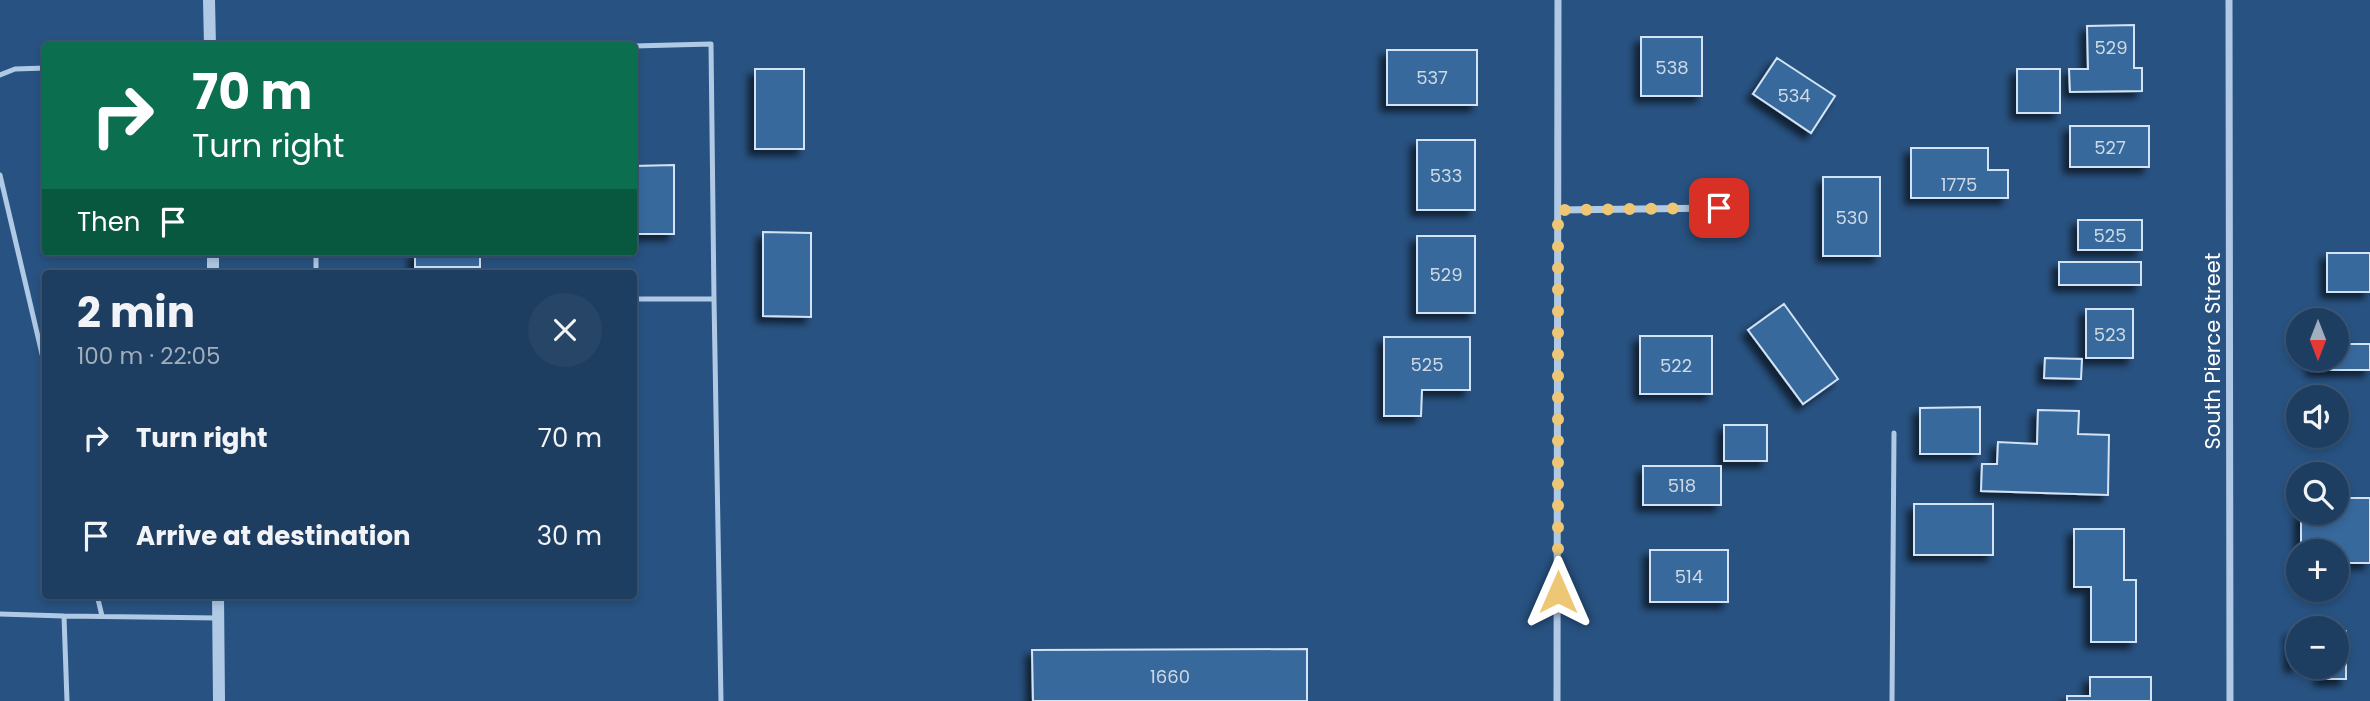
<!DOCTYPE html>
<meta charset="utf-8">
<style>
body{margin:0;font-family:Poppins,sans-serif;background:#264567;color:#f1f3f6;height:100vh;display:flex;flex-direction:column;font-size:26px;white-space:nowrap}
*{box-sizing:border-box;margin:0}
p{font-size:23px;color:#a1aebd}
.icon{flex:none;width:38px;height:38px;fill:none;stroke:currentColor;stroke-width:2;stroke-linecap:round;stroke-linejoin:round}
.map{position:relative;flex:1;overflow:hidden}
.sheet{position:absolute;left:42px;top:270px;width:595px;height:329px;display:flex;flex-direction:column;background:#1e3e61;border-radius:7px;box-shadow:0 4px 10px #0003,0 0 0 2px #3c5776}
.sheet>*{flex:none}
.hud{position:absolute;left:42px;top:42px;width:595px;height:214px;border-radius:7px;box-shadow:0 4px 10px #0003,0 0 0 2px #3c5776;background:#0b6e4f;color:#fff;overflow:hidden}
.needle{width:46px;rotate:180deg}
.controls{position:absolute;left:2286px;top:308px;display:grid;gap:14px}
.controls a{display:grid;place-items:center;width:63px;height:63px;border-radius:50%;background:#1e3e61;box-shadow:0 4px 10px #0003,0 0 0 2px #3c5776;font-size:35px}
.pin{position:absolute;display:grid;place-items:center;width:60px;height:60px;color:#fff;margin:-30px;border-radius:14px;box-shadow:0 4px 10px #0006}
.me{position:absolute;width:77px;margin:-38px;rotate:0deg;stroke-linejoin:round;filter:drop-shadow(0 0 5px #0008)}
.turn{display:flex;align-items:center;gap:24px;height:147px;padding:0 35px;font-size:32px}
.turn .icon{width:91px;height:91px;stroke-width:2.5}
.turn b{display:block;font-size:49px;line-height:60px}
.then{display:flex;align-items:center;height:66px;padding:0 35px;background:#0003;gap:14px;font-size:26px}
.round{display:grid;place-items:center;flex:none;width:74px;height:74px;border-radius:37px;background:#264567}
.headline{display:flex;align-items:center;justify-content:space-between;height:119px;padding:0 35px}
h1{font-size:42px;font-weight:700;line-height:52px}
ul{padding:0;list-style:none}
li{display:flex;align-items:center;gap:21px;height:98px;padding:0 35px}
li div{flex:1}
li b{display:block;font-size:26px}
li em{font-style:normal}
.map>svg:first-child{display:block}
</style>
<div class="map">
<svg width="2370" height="701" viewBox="0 0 2370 701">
<defs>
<filter id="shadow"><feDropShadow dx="-6" dy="6" stdDeviation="3.5" flood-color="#0009"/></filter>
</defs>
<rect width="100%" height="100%" fill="#285281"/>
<path fill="#38699d" stroke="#d3e3f5" stroke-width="2" filter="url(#shadow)" d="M2134,25V68H2142V91L2070,92L2069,69H2088L2087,26Z
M1641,37H1702V96H1641Z
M1387,50H1477V105H1387Z
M1777,58L1835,96L1811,133L1753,94Z
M755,69H804V149H755Z
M2017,69H2060V113H2017Z
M2070,126H2149V167H2070Z
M1417,140H1475V210H1417Z
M1911,148H1988V170H2008V198H1911Z
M674,165V234H634V166Z
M1823,177H1880V256H1823Z
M2078,220H2142V250H2078Z
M763,232L811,233V317L763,316Z
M1417,236H1475V313H1417Z
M415,252H480V267H415Z
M2327,253H2370V292H2327Z
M2059,262H2141V285H2059Z
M1784,304L1838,379L1803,404L1748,330Z
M2086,309H2133V358H2086Z
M1640,336H1712V394H1640Z
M1384,337H1470V390H1422L1421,416H1384Z
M2336,344H2370V370H2313V359H2336Z
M2045,358L2082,359L2081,379L2044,378Z
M1980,407V454H1920V408Z
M2038,410L2079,411L2078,434L2109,435L2108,495L1981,491L1982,464H1997L1998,442L2037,444Z
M1724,425H1767V461H1724Z
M1643,466H1721V505H1643Z
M2336,498H2370V563H2336V551H2301V513H2336Z
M1914,504H1993V555H1914Z
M2074,529H2124V580H2136V642H2091V587H2074Z
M1650,550H1728V602H1650Z
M2291,631H2298V666H2291Z
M2336,631H2346V679H2321V667H2336Z
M1307,649V701H1033L1032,650Z
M2090,677H2151V701H2067V696H2090Z"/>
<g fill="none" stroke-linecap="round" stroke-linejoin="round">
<path stroke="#b0cae6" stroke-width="5" d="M634,46L711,44L714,299H634
M0,75L15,69L46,68
M0,175L46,371
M316,252V273
M714,299L721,701
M97,595L102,616
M0,614L64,616
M67,701L64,616L218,618
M1892,701L1894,433"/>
<path stroke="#b0cae6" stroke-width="7" d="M2229,0L2230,701
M1558,210L1719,208
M1557,701L1558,0"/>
<path stroke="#b0cae6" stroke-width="12" d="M209,0L210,46
M213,252V273
M218,595L219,701"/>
</g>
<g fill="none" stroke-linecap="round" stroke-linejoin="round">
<path stroke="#eec776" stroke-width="12" stroke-dasharray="0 21.6" d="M1558,592V210L1719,208"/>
</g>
<g text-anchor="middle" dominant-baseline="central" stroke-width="7" stroke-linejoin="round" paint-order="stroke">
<g font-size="18" fill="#cddae6">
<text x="2111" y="47">529</text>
<text x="1672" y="67">538</text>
<text x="1432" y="77">537</text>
<text x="1794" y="95">534</text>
<text x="2110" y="147">527</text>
<text x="1446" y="175">533</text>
<text x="1959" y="184">1775</text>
<text x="1852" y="217">530</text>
<text x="2110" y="235">525</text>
<text x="1446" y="274">529</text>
<text x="2110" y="334">523</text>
<text x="1427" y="364">525</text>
<text x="1676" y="365">522</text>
<text x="1682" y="485">518</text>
<text x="1689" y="576">514</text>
<text x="1170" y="676">1660</text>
</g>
<g font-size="21" fill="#fff" stroke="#285281">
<text transform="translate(2212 351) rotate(-90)">South Pierce Street</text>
</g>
</g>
</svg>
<div class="controls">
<a><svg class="needle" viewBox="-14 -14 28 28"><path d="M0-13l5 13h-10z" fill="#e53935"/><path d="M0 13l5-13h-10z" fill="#a1aebd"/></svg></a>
<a><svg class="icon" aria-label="sound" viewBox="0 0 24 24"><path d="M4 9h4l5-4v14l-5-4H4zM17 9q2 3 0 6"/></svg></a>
<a><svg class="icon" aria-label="search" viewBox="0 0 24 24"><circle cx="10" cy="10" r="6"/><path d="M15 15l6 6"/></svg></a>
<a>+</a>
<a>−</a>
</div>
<div class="pin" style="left:1719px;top:208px;background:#d93025"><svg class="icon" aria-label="arrive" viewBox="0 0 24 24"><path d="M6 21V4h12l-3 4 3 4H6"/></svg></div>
<svg class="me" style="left:1558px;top:592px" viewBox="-20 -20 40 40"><path d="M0-17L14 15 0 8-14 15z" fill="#eec776" stroke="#fff" stroke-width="4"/></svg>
<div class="hud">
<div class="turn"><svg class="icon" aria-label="right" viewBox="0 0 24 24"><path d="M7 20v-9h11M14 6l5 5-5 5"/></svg><div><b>70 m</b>Turn right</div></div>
<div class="then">Then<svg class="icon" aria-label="arrive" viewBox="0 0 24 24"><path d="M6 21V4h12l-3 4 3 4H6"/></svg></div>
</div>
<section class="sheet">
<div class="headline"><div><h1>2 min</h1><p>100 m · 22:05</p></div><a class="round"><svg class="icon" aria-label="close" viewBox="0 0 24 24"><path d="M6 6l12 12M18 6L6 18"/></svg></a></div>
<ul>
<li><svg class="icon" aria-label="right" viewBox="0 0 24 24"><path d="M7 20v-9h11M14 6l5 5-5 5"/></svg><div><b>Turn right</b></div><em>70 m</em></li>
<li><svg class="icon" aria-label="arrive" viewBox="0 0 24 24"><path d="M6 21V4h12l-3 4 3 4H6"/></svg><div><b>Arrive at destination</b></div><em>30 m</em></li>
</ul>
</section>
</div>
